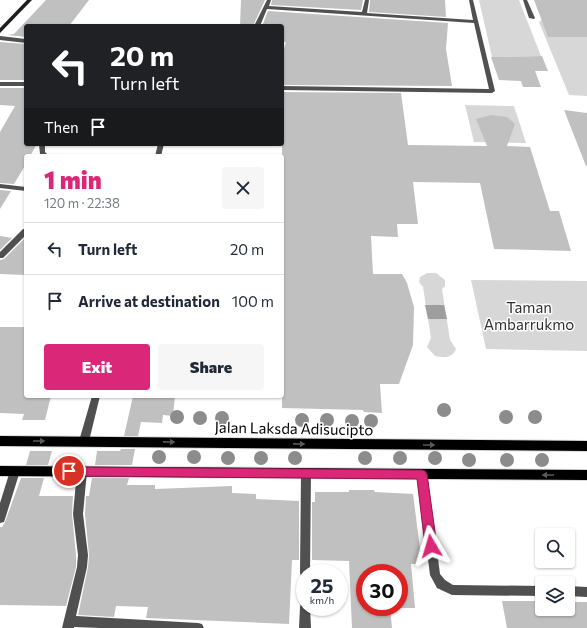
<!DOCTYPE html>
<meta charset="utf-8">
<style>
body{margin:0;font-family:Commissioner,sans-serif;background:#f6f6f7;color:#1f2937;height:100vh;display:flex;flex-direction:column;font-size:15px;white-space:nowrap}
*{box-sizing:border-box;margin:0}
p{font-size:13px;color:#747a83}
.icon{flex:none;width:22px;height:22px;fill:none;stroke:currentColor;stroke-width:2;stroke-linecap:round;stroke-linejoin:round}
.map{position:relative;flex:1;overflow:hidden}
.side{position:absolute;left:24px;top:154px;width:260px;height:244px;display:flex;flex-direction:column;background:#fff;border-radius:4px;box-shadow:0 1px 3px #0004}
.side>*{flex:none}
.banner{position:absolute;left:24px;top:24px;width:260px;height:122px;border-radius:4px;box-shadow:0 1px 3px #0004;background:#202124;color:#fff;overflow:hidden}
.fabs{position:absolute;left:535px;top:528px;display:grid;gap:8px}
.fabs a{display:grid;place-items:center;width:40px;height:40px;border-radius:4px;background:#fff;box-shadow:0 1px 3px #0004;font-size:20px}
.speed{position:absolute;left:296px;top:564px;display:flex;gap:8px;font-size:20px;font-weight:700;text-align:center}
.speed>*{display:grid;place-content:center;width:52px;height:52px;border-radius:50%;background:#fff;box-shadow:0 1px 3px #0004;line-height:1}
.speed small{font-size:10px;font-weight:400}
.speed .limit{border:6px solid #d22;background:#fff;color:#111}
.pin{position:absolute;display:grid;place-items:center;width:34px;height:34px;color:#fff;margin:-17px;border:2px solid #fff;border-radius:50%;box-shadow:0 1px 4px #0007}
.me{position:absolute;width:44px;margin:-22px;rotate:353deg;stroke-linejoin:round;filter:drop-shadow(0 0 3px #0008)}
.turn{display:flex;align-items:center;gap:14px;height:84px;padding:0 20px;font-size:18px}
.turn .icon{width:52px;height:52px;stroke-width:2.5}
.turn b{display:block;font-size:28px;line-height:34px}
.then{display:flex;align-items:center;height:38px;padding:0 20px;background:#0003;gap:8px;font-size:15px}
.round{display:grid;place-items:center;flex:none;width:42px;height:42px;border-radius:4px;background:#f6f6f7}
.summary{display:flex;align-items:center;justify-content:space-between;height:68px;padding:0 20px}
h1{font-size:24px;font-weight:800;line-height:30px;color:#db2777}
.action{display:flex;gap:8px;margin-top:auto;padding:8px 20px}
.action a{flex:1;height:46px;border-radius:4px;background:#db2777;color:#fff;font-size:16px;font-weight:800;line-height:46px;text-align:center}
.action a+a{background:#f6f6f7;color:#1f2937}
ul{padding:0;list-style:none}
li{display:flex;align-items:center;gap:12px;height:52px;padding:0 20px;border-top:1px solid #e0e1e3}
li div{flex:1}
li b{display:block;font-size:15px}
li em{font-style:normal}
.map>svg:first-child{display:block}
</style>
<div class="map">
<svg width="587" height="628" viewBox="0 0 587 628">
<rect width="100%" height="100%" fill="#fff"/>
<path fill="#d7d7d7" d="M479,0H519L541,56L492,57Z
M542,20L587,21V96L569,95L539,22Z
M465,105L514,106L526,143L474,142Z
M427,273H436L445,280V286L442,289L450,340L456,349C453,358 443,358 435,356L427,347L431,338L423,287L419,282L420,277Z
M471,280L587,281V351L486,349Z"/>
<path fill="#9e9e9e" d="M425,305H444L447,319H428Z"/>
<path fill="#c0c0c0" d="M46,0H89L69,26L26,25V37L7,35L14,34Z
M241,0H265L253,26H240Z
M272,0H363L361,10L271,5Z
M370,0H445L446,17L369,12Z
M534,0H587V37H548Z
M268,11L448,23L446,49L452,86L282,85V56L286,42H282V26H262Z
M0,42L26,44V80H0Z
M542,56L548,71H535L541,87H523L521,81L499,80L491,57Z
M0,88H26V144H37L30,156H26V164L14,184L0,183V132L15,106L0,105Z
M282,92L401,93L408,145L487,146L476,119L491,115L507,117L515,124L507,146L530,147L550,211H559L571,251L494,249L480,183L413,182L418,224H397L398,237L371,236L373,274H402L407,283L414,307L413,345L399,384H380L382,413L364,412L363,410L282,408Z
M564,110L587,113V165L586,166Z
M0,190L11,191L0,209Z
M0,236L12,238L0,250Z
M24,239L26,240V275L0,274V260L4,259Z
M0,327H26V396H51L45,420H22L24,414L0,413Z
M133,396H175L173,416L163,415L162,423L141,422L138,436H124Z
M121,449H135L132,465H95L97,451H120Z
M30,451H52L48,465H26Z
M21,478H44L39,496H73L72,514L76,555V567L66,606L0,605V527H2L5,522Z
M92,478H129L127,485H155V489L232,486V493L256,494V499L299,501V560H292L289,624L146,618L148,607L116,606L114,617L78,615L88,567L89,555L85,514L86,496H89Z
M349,490H374L375,492L413,494L422,564H411L415,608H399V573H365V607H390L392,628H352L349,561L312,560V502H315V492H349Z
M502,601H542V609H568V602H587V628H507Z"/>
<g fill="none" stroke-linecap="round" stroke-linejoin="round">
<g stroke="#dbdbdb" stroke-width="2">
<path id="primary" d="M0,436L587,441V451L0,446Z
M0,466L587,470V480L0,476Z"/>
</g>
<path fill="#505050" fill-rule="evenodd" d="M523,0H527L535,18L534,19L529,18Z
M0,36L26,39V43L0,40Z
M15,467L18,468L20,471L5,519L4,522L0,523V503L10,471L12,468Z"/>
<path fill="#505050" fill-rule="evenodd" d="M267,0H271L269,6L362,12L365,0H369L367,13L473,20L469,0H473L495,91L492,93L282,90V86L489,89L474,23L267,9L260,26H254Z
M0,82H26V86H0Z
M39,144H45V152L49,156H42L40,154Z
M158,144H164L161,156H155Z
M0,184L26,187V191L0,188Z
M23,229H26V235L3,258H0V252Z
M92,396H100L89,441L87,444L84,445L81,444L79,441Z
M82,467L85,468L87,471L83,514L88,555L87,567L76,616L198,623L202,624L204,628H100L74,627V628H62L77,567L78,555L73,514L77,471L79,468Z
M306,470L309,471L311,474L310,573H305V578L301,576L300,573L301,474L303,471Z
M422,470L425,471L427,474L440,574L445,580L453,585L542,586V596L452,595L437,588L430,575L417,474L419,471Z
M568,586L587,587V597L568,596Z
M305,602V607H310L311,628H299L300,607L301,603Z"/>
<path fill="#1d1d1d" fill-rule="evenodd" d="M27,0H32L0,33V28Z"/>
<use href="#primary" fill="#000" fill-rule="evenodd"/>
</g>
<g fill="#8c8c8c">
<circle cx="444" cy="410" r="7"/>
<circle cx="177" cy="417" r="7"/>
<circle cx="506" cy="417" r="7"/>
<circle cx="535" cy="417" r="7"/>
<circle cx="200" cy="418" r="7"/>
<circle cx="222" cy="418" r="7"/>
<circle cx="302" cy="420" r="7"/>
<circle cx="327" cy="420" r="7"/>
<circle cx="352" cy="421" r="7"/>
<circle cx="371" cy="421" r="7"/>
<circle cx="159" cy="457" r="7"/>
<circle cx="194" cy="457" r="7"/>
<circle cx="228" cy="458" r="7"/>
<circle cx="261" cy="458" r="7"/>
<circle cx="295" cy="458" r="7"/>
<circle cx="365" cy="458" r="7"/>
<circle cx="400" cy="458" r="7"/>
<circle cx="435" cy="458" r="7"/>
<circle cx="469" cy="460" r="7"/>
<circle cx="507" cy="460" r="7"/>
<circle cx="542" cy="460" r="7"/>
</g>
<defs><path id="oneway-solid" d="M-6-.8H1V-3.2L6.5 0L1 3.2V.8H-6Z"/></defs>
<g fill="#595959">
<use href="#oneway-solid" transform="translate(39 441)"/>
<use href="#oneway-solid" transform="translate(169 442) rotate(1)"/>
<use href="#oneway-solid" transform="translate(299 444) rotate(1)"/>
<use href="#oneway-solid" transform="translate(429 445)"/>
<use href="#oneway-solid" transform="translate(548 475) rotate(-180)"/>
</g>
<path fill="#db2777" stroke="#8e194d" d="M69,467L422,470L425,471L427,474L437,546L435,550L431,551L427,550L425,546L417,479L69,476L65,475L63,471L65,468Z"/>
<g text-anchor="middle" dominant-baseline="central" stroke-width="3" stroke-linejoin="round" paint-order="stroke">
<g font-size="15" fill="#2e2e2e" stroke="#fff">
<text x="529" y="307">Taman<tspan x="529" dy="17">Ambarrukmo</tspan></text>
</g>
<g font-size="15" fill="#000" stroke="#fff">
<text transform="translate(294 428) rotate(1)">Jalan Laksda Adisucipto</text>
</g>
</g>
</svg>
<div class="fabs">
<a><svg class="icon" aria-label="search" viewBox="0 0 24 24"><circle cx="10" cy="10" r="6"/><path d="M15 15l6 6"/></svg></a>
<a><svg class="icon" aria-label="layers" viewBox="0 0 24 24"><path d="M12 4l9 5-9 5-9-5zM3 14l9 5 9-5"/></svg></a>
</div>
<div class="speed"><div>25<small>km/h</small></div><div class="limit">30</div></div>
<div class="pin" style="left:69px;top:471px;background:#d93025"><svg class="icon" aria-label="arrive" viewBox="0 0 24 24"><path d="M6 21V4h12l-3 4 3 4H6"/></svg></div>
<svg class="me" style="left:431px;top:546px" viewBox="-20 -20 40 40"><path d="M0-17L14 15 0 8-14 15z" fill="#db2777" stroke="#fff" stroke-width="4"/></svg>
<div class="banner">
<div class="turn"><svg class="icon" aria-label="left" viewBox="0 0 24 24"><path d="M17 20v-9H6M10 6l-5 5 5 5"/></svg><div><b>20 m</b>Turn left</div></div>
<div class="then">Then<svg class="icon" aria-label="arrive" viewBox="0 0 24 24"><path d="M6 21V4h12l-3 4 3 4H6"/></svg></div>
</div>
<section class="side">
<div class="summary"><div><h1>1 min</h1><p>120 m · 22:38</p></div><a class="round"><svg class="icon" aria-label="close" viewBox="0 0 24 24"><path d="M6 6l12 12M18 6L6 18"/></svg></a></div>
<ul>
<li><svg class="icon" aria-label="left" viewBox="0 0 24 24"><path d="M17 20v-9H6M10 6l-5 5 5 5"/></svg><div><b>Turn left</b></div><em>20 m</em></li>
<li><svg class="icon" aria-label="arrive" viewBox="0 0 24 24"><path d="M6 21V4h12l-3 4 3 4H6"/></svg><div><b>Arrive at destination</b></div><em>100 m</em></li>
</ul>
<div class="action"><a>Exit</a><a>Share</a></div>
</section>
</div>
